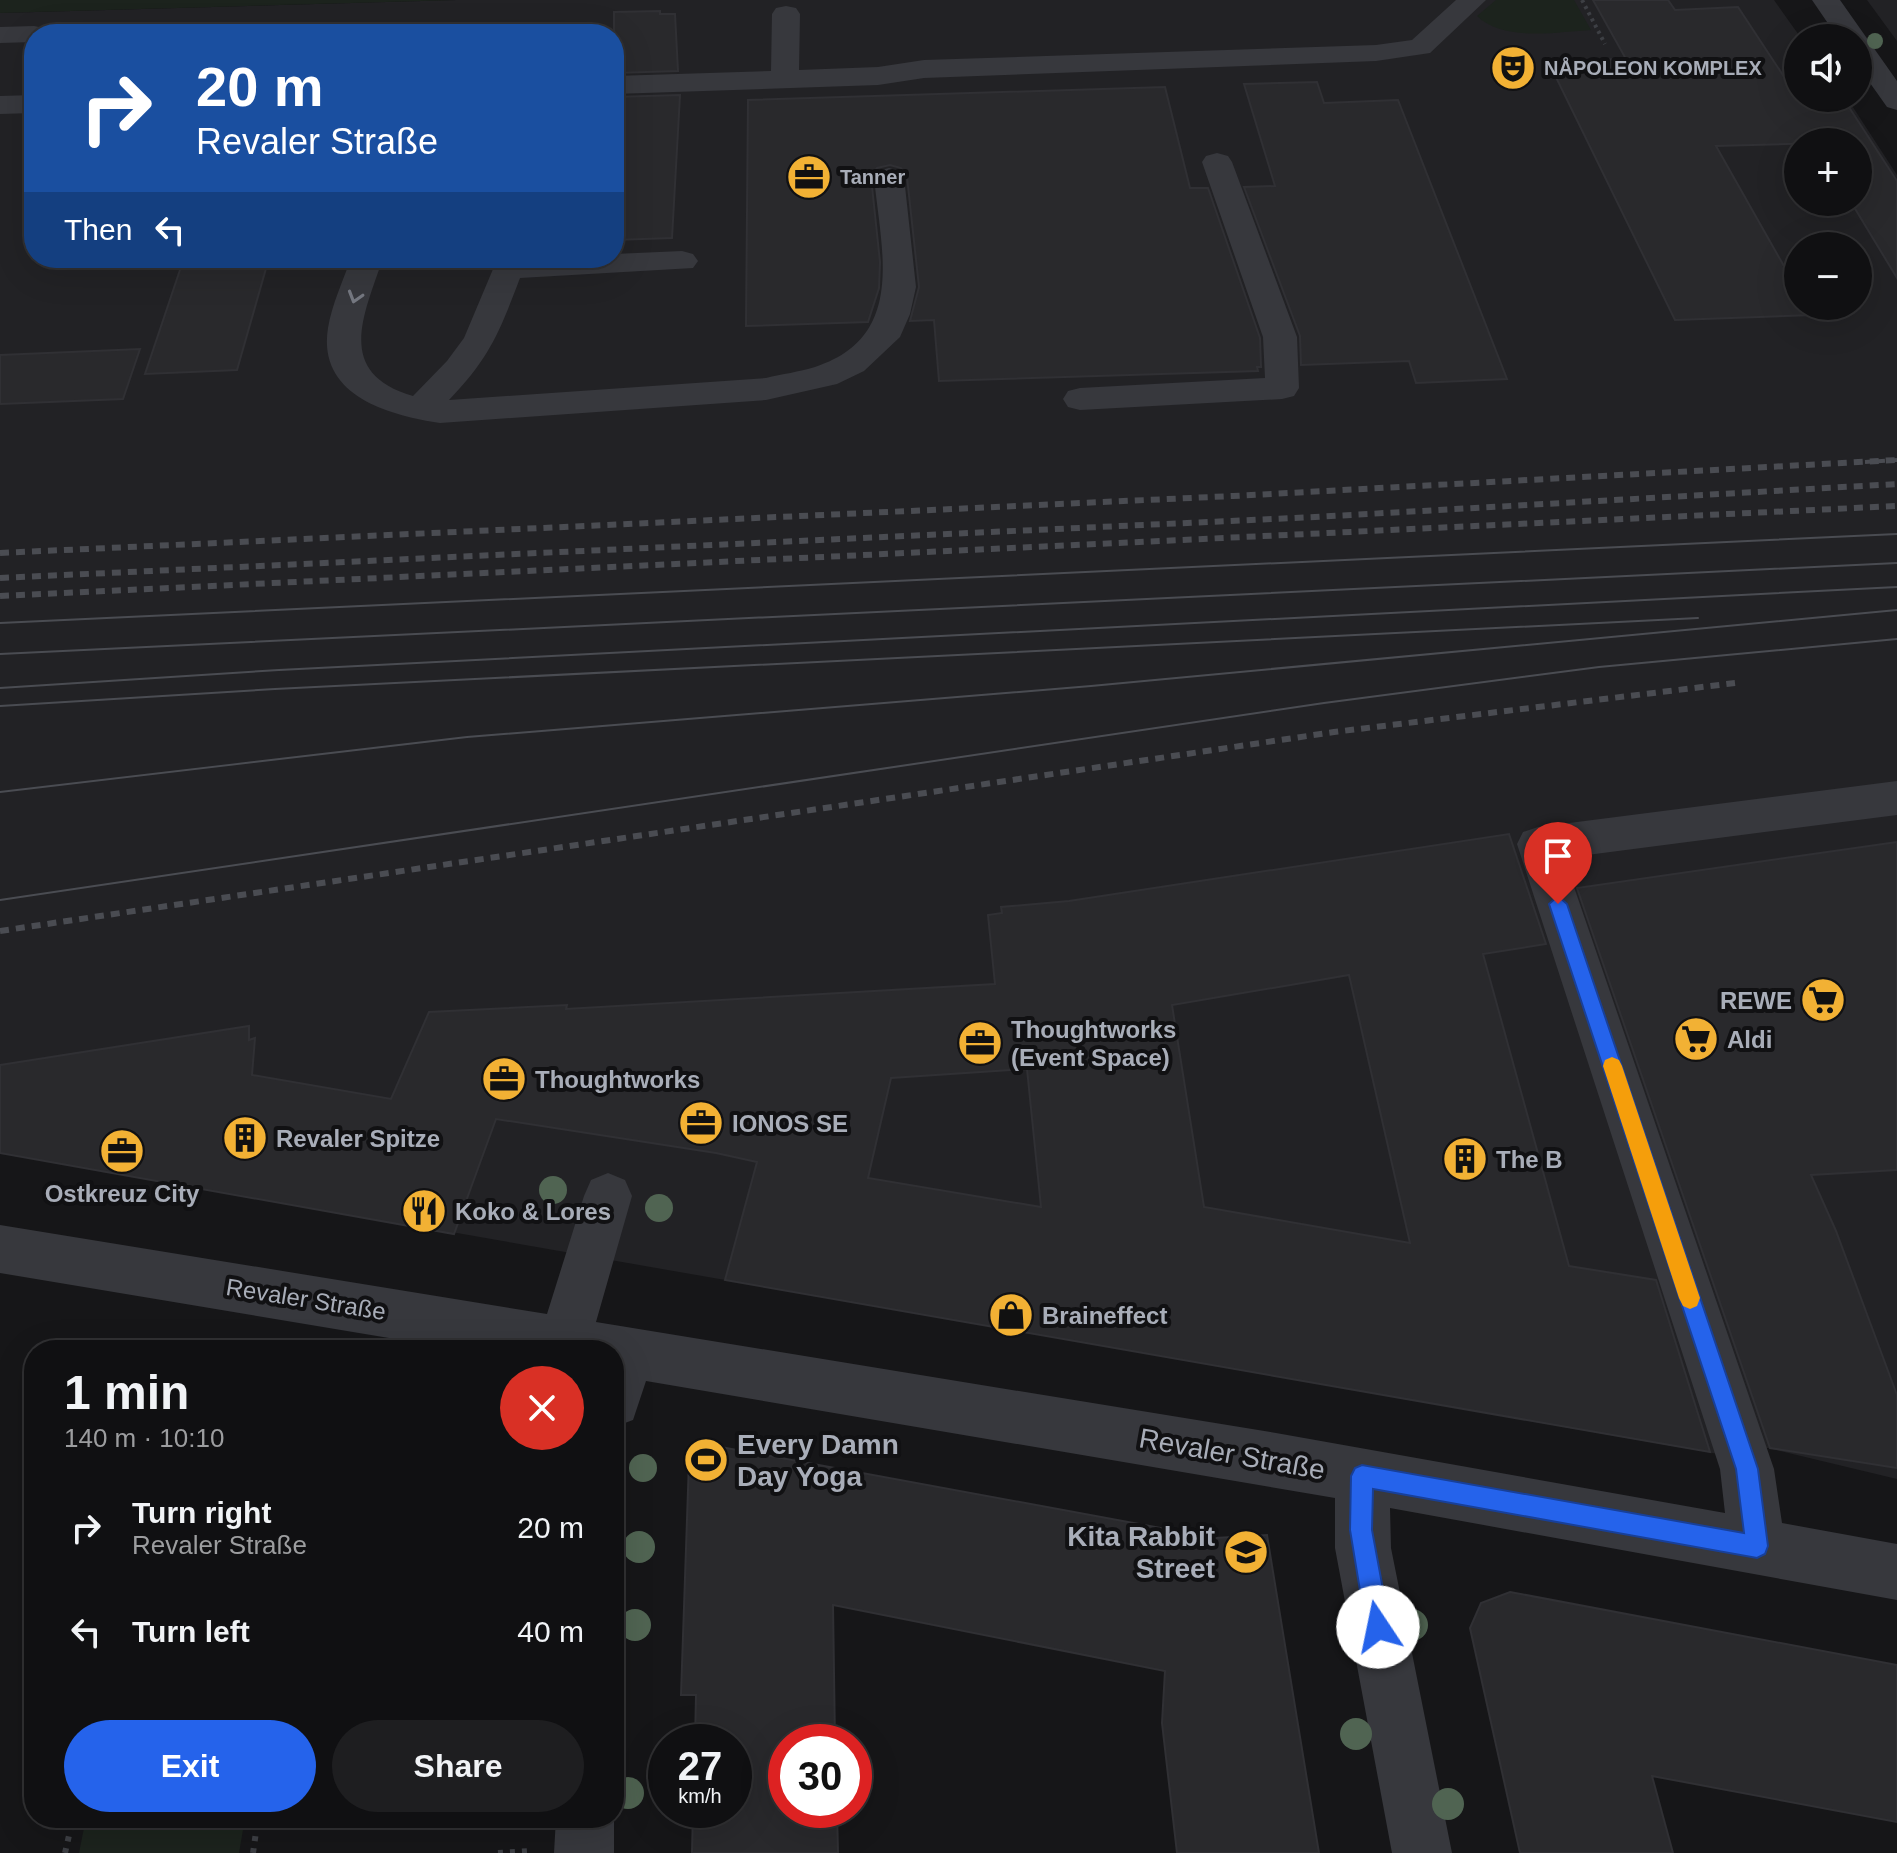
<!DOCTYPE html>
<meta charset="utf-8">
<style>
body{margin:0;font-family:Helvetica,sans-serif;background:#1e1e20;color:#f1f3f6;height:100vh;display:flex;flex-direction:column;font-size:30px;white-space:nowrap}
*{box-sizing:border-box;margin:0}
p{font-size:26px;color:#9c9d9f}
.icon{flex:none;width:44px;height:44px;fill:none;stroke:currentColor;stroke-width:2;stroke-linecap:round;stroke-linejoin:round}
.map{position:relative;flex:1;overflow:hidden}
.details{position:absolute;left:24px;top:1340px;width:600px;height:488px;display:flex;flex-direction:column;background:#101012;border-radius:32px;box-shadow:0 8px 32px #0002,0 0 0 2px #303032}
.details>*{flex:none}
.top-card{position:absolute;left:24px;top:24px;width:600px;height:244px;border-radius:32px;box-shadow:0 8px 32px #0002,0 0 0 2px #303032;background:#1a4fa0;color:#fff;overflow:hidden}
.tools{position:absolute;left:1784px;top:24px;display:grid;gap:16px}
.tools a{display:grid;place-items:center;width:88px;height:88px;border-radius:50%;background:#101012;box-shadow:0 8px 32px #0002,0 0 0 2px #303032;font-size:40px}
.speed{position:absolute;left:648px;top:1724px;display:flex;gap:16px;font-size:40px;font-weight:700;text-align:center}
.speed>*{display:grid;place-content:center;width:104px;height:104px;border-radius:50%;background:#101012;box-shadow:0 8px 32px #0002,0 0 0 2px #303032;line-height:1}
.speed small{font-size:20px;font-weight:400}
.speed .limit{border:12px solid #d22;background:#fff;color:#111}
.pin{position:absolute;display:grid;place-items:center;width:68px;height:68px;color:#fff;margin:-82px -34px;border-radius:50% 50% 50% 0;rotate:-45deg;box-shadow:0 0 8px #0007}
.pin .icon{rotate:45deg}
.me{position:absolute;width:88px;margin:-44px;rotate:349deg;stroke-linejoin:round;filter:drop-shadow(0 0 6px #0008)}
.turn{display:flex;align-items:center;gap:28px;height:168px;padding:0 40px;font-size:36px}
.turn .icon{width:104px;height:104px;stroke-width:2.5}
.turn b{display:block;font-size:56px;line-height:68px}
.then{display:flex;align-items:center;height:76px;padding:0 40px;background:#0003;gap:16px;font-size:30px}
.round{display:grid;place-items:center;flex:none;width:84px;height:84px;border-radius:42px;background:#1e1e20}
.head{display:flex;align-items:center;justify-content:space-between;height:136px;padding:0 40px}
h1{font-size:48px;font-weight:700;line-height:60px}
.button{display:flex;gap:16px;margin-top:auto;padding:16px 40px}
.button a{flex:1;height:92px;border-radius:48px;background:#2563eb;color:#fff;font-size:32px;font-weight:700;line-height:92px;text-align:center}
.button a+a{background:#1e1e20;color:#f1f3f6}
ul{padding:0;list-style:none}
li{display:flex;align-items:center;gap:24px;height:104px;padding:0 40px}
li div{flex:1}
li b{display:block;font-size:30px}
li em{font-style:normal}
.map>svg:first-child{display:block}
</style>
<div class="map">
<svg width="1897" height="1853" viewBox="0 0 1897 1853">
<rect width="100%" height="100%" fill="#161618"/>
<path fill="#222225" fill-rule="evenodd" d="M456,0H1774L1801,38H1798V98H1847L1897,175V1479L1768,1448L1718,1454L0,1153V13ZM34,34H614V258H34ZM1798,142H1858V202H1798ZM1798,246H1858V306H1798Z
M1867,0H1897V41Z"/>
<path fill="#1c231d" d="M0,0H456L0,13Z
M1496,0H1574L1591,30C1556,32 1504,42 1477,16Z
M86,1818H245L239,1853H79Z"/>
<path fill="#29292c" stroke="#303034" stroke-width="2" fill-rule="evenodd" d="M1593,0H1668L1675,10L1738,7L1798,98H1843L1897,181V278L1851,202H1858V142L1716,146L1789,275L1798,274V306H1806L1812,315L1675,320L1548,61L1626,59Z
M660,11V14H675L678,71L614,73V12Z
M1317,82L1324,103L1398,100L1507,379L1416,383L1409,361L1301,365L1300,336L1244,187L1275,186L1244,84Z
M1165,87L1190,188H1208L1260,338L1261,367H1257L1258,371L939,381L934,320L910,321L919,287L907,177L901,168L890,165L877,168L871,177L880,262L879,288L868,322L746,326L748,100Z
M680,95L672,238L614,240V97Z
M184,258H269L237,370L145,374Z
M140,349L123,399L0,404V355Z
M1509,834L1546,944L1483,954L1569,1266L1656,1280L1710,1452L725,1280L757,1162L716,1153L496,1119L454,1234L0,1153V1065L249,1026V1040L255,1038L252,1075L391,1099L429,1012L567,1005L566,1009L995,984L988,915L1002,913L1001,907L1069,901ZM1349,975L1410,1243L1204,1207L1172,1005ZM1027,1069L1041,1207L868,1178L891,1078Z
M1897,842V1170L1811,1175L1836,1231L1897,1395V1468L1770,1448L1577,888Z
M694,1442L1215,1538L1267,1535L1319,1853H1177L1162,1723L1165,1671L833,1605L835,1742H786V1810H837L838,1853H692L693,1810H734V1742H695L696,1695H681L689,1461Z
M1510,1592L1897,1665V1822L1652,1776L1673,1853H1520L1470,1628L1481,1603Z"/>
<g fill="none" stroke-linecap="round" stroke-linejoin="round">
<path stroke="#3d3f44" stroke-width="4" stroke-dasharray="3 4" stroke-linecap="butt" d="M1582,0L1605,44"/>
<path stroke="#3d3f44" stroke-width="6" stroke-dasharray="5 7" stroke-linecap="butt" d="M65,1853L73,1818
M253,1853L258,1818
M498,1853L529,1851"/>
<path fill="#37383d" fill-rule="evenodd" d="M1456,0H1486L1430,53L1376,61L924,78L878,85L614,94V76L771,71L772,14L776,8L786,6L796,8L800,14L799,70L878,67L924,60L1376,45L1412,40Z
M1812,0H1840L1897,81V110L1887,107L1858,66V38H1838Z
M34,26L44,28L48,34H34V42L0,43V27Z
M64,26L130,28L134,34H50L54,28Z
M34,95V113L0,114V96Z
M1217,153L1228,156L1232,162L1297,337L1299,388L1294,396L1282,399L1080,410L1068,407L1063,399L1068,391L1080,388L1265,378L1263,337L1202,162L1206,156Z
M889,168L900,171L904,177L916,287L910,314L900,337L864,371L837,384L766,400L440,423C389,415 317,396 328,328C332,304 343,281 351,258H383C364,315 334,373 413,396L447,361L464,338L496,262L534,258H614V254L682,251L693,254L698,261L693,268L520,278C499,333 490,357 449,400L766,378C782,374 799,372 815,367C907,337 881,251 874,177L878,171Z
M1897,781V815L1564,858L1774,1469L1782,1523L1897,1544V1600L1390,1508L1391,1548L1452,1853H1392L1335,1548V1498L646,1381L633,1420L614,1427V1350H461L0,1273V1225L547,1314L584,1196L591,1180L608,1173L625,1180L632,1196L596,1322L1276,1433L1725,1513L1720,1469L1517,844L1523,832L1538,827Z
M614,1813V1853H554L556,1818H614Z"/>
<path stroke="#4a4c52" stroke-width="2" d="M0,623L1897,534
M0,654L1897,563
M0,688L279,670L1897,587
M0,706L275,689L1698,618
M0,792L467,737L1091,686L1897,610
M0,900L1324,703L1599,667L1897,639"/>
<path stroke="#4a4c52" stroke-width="4" stroke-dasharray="7 6" stroke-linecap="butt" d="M1865,462L1897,460"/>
<path stroke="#4a4c52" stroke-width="6" stroke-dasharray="9 7" stroke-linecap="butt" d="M0,553L1233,496L1897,460
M0,578L1315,517L1897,484
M0,596L1897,506
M0,931L1334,732L1735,683"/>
</g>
<g fill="#506452">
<circle cx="1875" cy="41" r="8"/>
<circle cx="553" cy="1190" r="14"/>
<circle cx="659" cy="1208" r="14"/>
<circle cx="643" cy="1468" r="14"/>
<circle cx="639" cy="1547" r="16"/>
<circle cx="635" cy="1625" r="16"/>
<circle cx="1412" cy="1625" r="16"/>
<circle cx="1356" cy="1734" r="16"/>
<circle cx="628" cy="1793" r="16"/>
<circle cx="1448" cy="1804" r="16"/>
</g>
<defs><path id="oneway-chevron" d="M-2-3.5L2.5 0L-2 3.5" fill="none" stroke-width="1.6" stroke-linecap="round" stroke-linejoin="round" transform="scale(2)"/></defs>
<use stroke="#757881" href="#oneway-chevron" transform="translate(355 297) rotate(107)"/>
<path fill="#2563eb" stroke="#184099" stroke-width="2" d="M1558,896L1567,904L1758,1469L1768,1546L1765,1554L1757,1558L1373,1489L1372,1530L1390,1627L1386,1635L1378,1639L1370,1635L1366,1627L1350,1530L1351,1476L1355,1468L1362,1465L1744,1533L1736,1469L1549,904Z"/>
<path fill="#f59e0b" d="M1612,1057L1619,1060L1622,1066L1700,1298L1697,1306L1690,1309L1683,1306L1679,1298L1603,1066L1605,1060Z"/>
<defs>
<g id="theatre-disc" transform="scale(2.3)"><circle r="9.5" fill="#f2b134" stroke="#111113"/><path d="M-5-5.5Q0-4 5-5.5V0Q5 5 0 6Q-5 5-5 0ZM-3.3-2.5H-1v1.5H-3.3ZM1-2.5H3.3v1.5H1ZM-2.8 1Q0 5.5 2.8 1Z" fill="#111"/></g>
<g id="office-disc" transform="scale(2.3)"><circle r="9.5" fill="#f2b134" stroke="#111113"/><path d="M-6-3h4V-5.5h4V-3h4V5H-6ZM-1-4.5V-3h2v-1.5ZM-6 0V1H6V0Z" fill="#111"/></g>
<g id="supermarket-disc" transform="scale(2.3)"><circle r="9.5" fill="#f2b134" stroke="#111113"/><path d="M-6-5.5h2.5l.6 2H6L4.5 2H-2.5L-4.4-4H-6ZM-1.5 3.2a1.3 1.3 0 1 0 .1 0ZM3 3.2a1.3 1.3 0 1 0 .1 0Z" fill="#111"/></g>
<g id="building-disc" transform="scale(2.3)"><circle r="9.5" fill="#f2b134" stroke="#111113"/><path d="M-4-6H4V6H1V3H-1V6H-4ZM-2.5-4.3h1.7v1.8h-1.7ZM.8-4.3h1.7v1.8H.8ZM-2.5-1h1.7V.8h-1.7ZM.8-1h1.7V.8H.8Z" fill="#111"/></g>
<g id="restaurant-disc" transform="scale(2.3)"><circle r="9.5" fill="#f2b134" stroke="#111113"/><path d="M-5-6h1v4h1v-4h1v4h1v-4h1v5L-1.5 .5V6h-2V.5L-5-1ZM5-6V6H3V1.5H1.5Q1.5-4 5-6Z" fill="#111"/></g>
<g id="shop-disc" transform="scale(2.3)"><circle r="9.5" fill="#f2b134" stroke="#111113"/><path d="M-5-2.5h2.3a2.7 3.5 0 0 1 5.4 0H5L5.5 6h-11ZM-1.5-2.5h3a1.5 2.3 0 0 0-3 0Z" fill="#111"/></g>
<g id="stadium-disc" transform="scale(2.3)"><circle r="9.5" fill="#f2b134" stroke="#111113"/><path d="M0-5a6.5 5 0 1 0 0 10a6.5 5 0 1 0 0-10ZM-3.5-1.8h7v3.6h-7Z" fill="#111"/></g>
<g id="school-disc" transform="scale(2.3)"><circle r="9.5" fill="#f2b134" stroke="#111113"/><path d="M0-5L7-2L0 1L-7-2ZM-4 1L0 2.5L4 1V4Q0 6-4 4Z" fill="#111"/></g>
</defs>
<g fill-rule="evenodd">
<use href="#theatre-disc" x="1513" y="68"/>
<use href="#office-disc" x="809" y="177"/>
<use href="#supermarket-disc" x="1823" y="1000"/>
<use href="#supermarket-disc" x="1696" y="1039"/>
<use href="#office-disc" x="980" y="1043"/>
<use href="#office-disc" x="504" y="1079"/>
<use href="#office-disc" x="701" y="1123"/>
<use href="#building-disc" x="245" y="1138"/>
<use href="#office-disc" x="122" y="1151"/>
<use href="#building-disc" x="1465" y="1159"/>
<use href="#restaurant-disc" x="424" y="1211"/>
<use href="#shop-disc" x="1011" y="1315"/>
<use href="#stadium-disc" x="706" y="1460"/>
<use href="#school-disc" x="1246" y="1552"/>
</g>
<g text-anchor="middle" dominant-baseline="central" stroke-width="8" stroke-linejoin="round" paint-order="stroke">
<g font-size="20" font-weight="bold" fill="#a8adb8" stroke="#111113" text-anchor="start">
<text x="1544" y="68">NÅPOLEON KOMPLEX</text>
<text x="840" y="177">Tanner</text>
</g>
<g font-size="24" font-weight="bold" fill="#a8adb8" stroke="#111113" text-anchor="start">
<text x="1792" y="1000" text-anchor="end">REWE</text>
<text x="1011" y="1029">Thoughtworks<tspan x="1011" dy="28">(Event Space)</tspan></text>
<text x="1727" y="1039">Aldi</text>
<text x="535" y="1079">Thoughtworks</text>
<text x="732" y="1123">IONOS SE</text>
<text x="276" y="1138">Revaler Spitze</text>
<text x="1496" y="1159">The B</text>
<text x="122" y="1193" text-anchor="middle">Ostkreuz City</text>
<text x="455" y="1211">Koko &amp; Lores</text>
<text x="1042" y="1315">Braineffect</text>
</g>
<g font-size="24" fill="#a8adb8" stroke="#111113">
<text transform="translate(306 1299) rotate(9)">Revaler Straße</text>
</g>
<g font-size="28" font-weight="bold" fill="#a8adb8" stroke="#111113" text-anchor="start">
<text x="737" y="1444">Every Damn<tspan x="737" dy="32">Day Yoga</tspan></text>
<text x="1215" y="1536" text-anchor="end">Kita Rabbit<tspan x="1215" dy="32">Street</tspan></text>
</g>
<g font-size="28" fill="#a8adb8" stroke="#111113">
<text transform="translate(1232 1454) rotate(10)">Revaler Straße</text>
</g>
</g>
</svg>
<div class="tools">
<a><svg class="icon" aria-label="sound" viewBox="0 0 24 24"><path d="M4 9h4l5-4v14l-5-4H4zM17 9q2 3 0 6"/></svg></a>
<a>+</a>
<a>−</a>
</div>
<div class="speed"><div>27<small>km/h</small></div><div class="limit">30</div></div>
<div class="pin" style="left:1558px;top:904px;background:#d93025"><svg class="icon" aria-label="arrive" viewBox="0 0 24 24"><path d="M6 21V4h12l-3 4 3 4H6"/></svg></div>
<svg class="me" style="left:1378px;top:1627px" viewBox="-20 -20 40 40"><circle r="19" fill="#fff"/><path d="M0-13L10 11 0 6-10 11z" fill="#2563eb"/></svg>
<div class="top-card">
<div class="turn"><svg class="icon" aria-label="right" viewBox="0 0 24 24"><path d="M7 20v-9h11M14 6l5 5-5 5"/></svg><div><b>20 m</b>Revaler Straße</div></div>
<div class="then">Then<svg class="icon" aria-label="left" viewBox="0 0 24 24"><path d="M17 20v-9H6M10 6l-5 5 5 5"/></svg></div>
</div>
<section class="details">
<div class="head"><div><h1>1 min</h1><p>140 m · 10:10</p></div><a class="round" style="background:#d93025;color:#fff"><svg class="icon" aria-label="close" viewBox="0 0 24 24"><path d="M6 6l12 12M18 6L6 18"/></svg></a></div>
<ul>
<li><svg class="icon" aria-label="right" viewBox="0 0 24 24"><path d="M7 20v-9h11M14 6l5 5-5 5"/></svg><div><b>Turn right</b><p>Revaler Straße</p></div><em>20 m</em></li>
<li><svg class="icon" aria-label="left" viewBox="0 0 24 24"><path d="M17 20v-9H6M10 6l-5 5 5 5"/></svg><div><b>Turn left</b></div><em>40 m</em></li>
</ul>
<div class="button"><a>Exit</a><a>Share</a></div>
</section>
</div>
